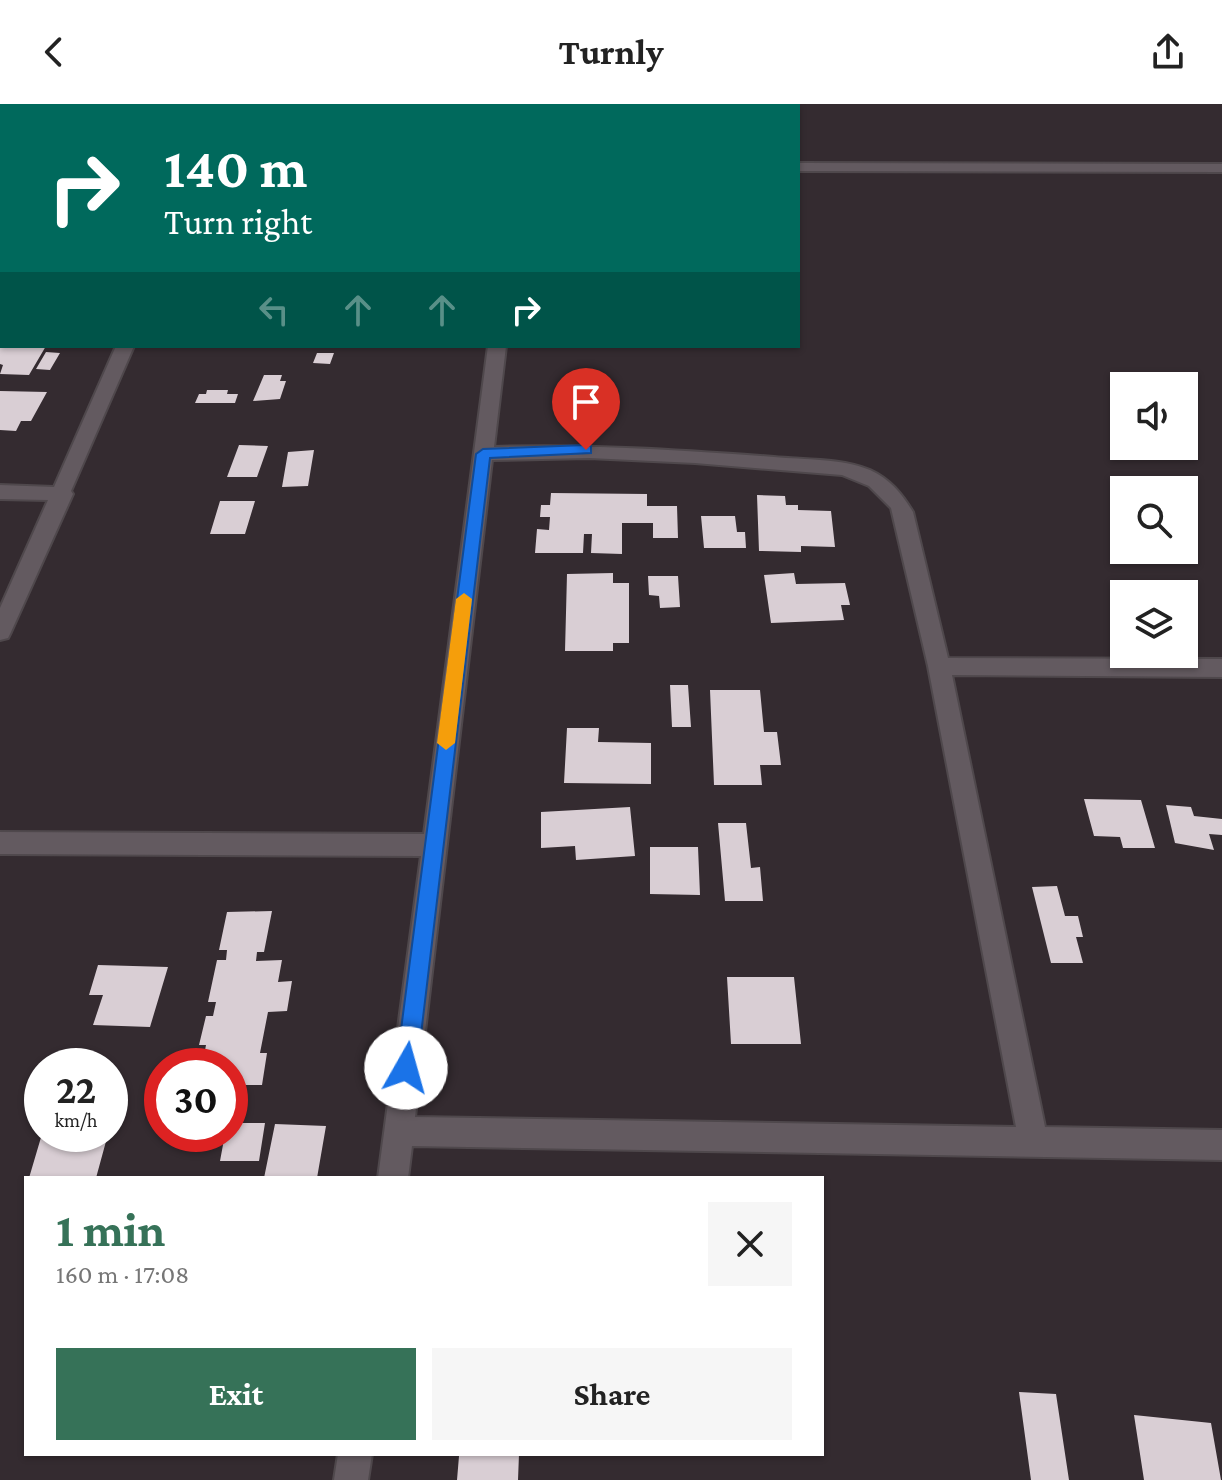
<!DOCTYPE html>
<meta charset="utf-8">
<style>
body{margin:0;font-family:"Crimson Pro",serif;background:#f6f6f6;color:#222;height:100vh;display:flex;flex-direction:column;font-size:30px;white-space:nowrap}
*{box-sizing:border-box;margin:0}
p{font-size:26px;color:#767676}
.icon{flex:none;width:44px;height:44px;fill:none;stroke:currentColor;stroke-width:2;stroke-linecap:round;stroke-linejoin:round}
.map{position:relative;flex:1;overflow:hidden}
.side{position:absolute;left:24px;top:1072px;width:800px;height:280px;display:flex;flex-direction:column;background:#fff;border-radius:0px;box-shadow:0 2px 6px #0004}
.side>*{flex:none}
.top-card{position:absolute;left:0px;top:0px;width:800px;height:244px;box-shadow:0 2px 6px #0004;background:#00695c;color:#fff;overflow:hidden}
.controls{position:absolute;left:1110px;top:268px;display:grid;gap:16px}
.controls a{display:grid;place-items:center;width:88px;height:88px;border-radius:0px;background:#fff;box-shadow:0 2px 6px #0004;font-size:40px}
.speed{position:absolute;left:24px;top:944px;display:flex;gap:16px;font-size:40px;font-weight:700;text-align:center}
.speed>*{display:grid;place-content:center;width:104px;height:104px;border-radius:50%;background:#fff;box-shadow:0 2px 6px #0004;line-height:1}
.speed small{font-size:20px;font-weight:400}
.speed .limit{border:12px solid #d22;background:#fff;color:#111}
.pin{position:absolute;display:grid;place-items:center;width:68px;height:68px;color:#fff;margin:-82px -34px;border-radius:50% 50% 50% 0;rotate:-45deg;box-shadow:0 0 8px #0007}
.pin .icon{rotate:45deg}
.me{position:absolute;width:88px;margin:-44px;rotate:7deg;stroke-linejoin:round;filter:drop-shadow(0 0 6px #0008)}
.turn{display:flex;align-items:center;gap:28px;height:168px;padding:0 32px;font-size:36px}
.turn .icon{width:104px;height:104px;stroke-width:2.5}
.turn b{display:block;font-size:56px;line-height:68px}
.lanes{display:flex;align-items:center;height:76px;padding:0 32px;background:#0003;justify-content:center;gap:40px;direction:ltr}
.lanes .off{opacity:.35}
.round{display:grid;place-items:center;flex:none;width:84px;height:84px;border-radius:0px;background:#f6f6f6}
.summary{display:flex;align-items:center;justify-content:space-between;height:136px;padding:0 32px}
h1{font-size:48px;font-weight:700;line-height:60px;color:#367258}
.button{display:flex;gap:16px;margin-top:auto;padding:16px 32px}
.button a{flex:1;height:92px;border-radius:0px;background:#367258;color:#fff;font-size:32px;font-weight:700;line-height:92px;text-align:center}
.button a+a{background:#f6f6f6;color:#222}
header{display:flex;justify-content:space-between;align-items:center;height:104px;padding:0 32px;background:#fff;font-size:36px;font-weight:700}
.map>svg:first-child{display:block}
</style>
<header><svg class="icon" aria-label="back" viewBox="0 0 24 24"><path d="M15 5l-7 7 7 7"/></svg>Turnly<svg class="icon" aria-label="share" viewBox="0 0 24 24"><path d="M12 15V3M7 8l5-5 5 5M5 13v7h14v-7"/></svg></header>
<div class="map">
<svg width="1222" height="1376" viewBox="0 0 1222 1376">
<rect width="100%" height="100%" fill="#342b30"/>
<path fill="#d9ced4" d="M0,242H46L29,271L0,270L3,261L0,260Z
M46,248L60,249L50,266L36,265Z
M317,249H334L330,260L313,259Z
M264,271H282L280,277H286L280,295L253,297Z
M207,286H228L227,290H238L235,299H195L199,290H206Z
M0,287L47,288L31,317H21L16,327L0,326Z
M239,341L268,342L257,373H227Z
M314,346L308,382L282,383L288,348Z
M551,389L647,390V402H677L678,434H653V419H622V450L591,449L592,430H584L583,449H535L537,425L549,426L550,413H540L541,401H550Z
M757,391L785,392L786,401H798V406L831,407L835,443L801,442V448L759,447Z
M220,397H255L245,430H210Z
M701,412H735L737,428H745L746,444H704Z
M613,469V479H629V539H613V547H565L567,470Z
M794,469L796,480L845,479L850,501H841L844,516L771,519L764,471Z
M648,472H678L680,503L660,504L659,492L649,491Z
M670,581H688L691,623H672Z
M710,586H760L764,628H777L781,661H760L762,681H714Z
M567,624H599L598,638L651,639V680L564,679Z
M1084,695L1141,696L1155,744H1123L1120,733L1094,732Z
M1166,701L1191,703L1194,712L1222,715V731L1209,730L1214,746L1175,739Z
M630,703L635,752L576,756L575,742L541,744V708Z
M718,719H746L751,764L760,763L763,797H725Z
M650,743H698L700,791L650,790Z
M1057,782L1065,812H1078L1083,833H1076L1083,859H1051L1032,783Z
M272,807L264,848H257L256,857L282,856L278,878L292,877L287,907L268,908L260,949H267L262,981H230V962H202L206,941H199L206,912H213L216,898H208L217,856H226L227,846H219L227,808Z
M98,861L168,863L150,923L93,921L103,891H89Z
M727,873H794L801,940H731Z
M230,1019H265L259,1057H220L225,1030H230Z
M275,1020L326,1022L317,1074H264Z
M42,1030H108L96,1074H29Z
M1019,1288L1056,1290L1069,1376H1031Z
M1134,1311L1211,1319L1221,1376H1144Z
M481,1350H519L518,1376H457L459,1352Z"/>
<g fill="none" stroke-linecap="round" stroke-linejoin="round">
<g stroke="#4f484c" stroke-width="4">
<path id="minor" d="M227,0H241L226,2Z
M519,0H533V2H519Z
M798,59L1222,60V68L798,67Z
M116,242H134L71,387L73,390L11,528L8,534L0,536V504L48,396L0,395V381L54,383Z
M488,242H506L494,343C588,340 680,346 774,353C806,356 840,354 870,366C890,375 902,390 913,408L948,554L1222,555V573L952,571L1045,1023L1222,1026V1056L412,1042L408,1074H378L421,752L0,750V728L424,730ZM589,354L695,359L842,371L869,382L891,404L928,562L1016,1023L415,1013L492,356Z
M338,1350H372L368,1376H334Z"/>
</g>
<use href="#minor" fill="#635a60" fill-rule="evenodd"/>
</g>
<path fill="#1a73e8" stroke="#114b97" stroke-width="2" d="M586,341L591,342V349L490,354L417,964L414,971L406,974L399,971L396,964L476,350L483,345Z"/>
<path fill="#f59e0b" d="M464,489L472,495L455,639L446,646L437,639L456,495Z"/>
</svg>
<div class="controls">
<a><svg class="icon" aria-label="sound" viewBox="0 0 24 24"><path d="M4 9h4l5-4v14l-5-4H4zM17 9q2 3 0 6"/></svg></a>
<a><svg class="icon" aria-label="search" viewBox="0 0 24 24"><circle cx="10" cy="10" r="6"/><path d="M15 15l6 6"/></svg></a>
<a><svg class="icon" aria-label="layers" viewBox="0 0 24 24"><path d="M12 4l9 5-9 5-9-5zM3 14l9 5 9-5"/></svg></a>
</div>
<div class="speed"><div>22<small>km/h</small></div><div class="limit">30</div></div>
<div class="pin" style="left:586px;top:346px;background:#d93025"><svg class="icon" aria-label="arrive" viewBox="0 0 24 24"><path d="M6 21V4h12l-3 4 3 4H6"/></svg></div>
<svg class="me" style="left:406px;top:964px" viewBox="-20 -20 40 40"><circle r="19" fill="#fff"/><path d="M0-13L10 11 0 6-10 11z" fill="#1a73e8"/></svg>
<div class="top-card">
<div class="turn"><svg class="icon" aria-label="right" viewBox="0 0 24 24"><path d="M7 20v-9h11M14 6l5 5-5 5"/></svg><div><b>140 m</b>Turn right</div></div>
<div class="lanes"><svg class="icon off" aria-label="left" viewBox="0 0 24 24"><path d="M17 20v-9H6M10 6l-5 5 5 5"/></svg><svg class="icon off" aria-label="ahead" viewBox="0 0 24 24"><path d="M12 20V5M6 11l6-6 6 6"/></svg><svg class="icon off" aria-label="ahead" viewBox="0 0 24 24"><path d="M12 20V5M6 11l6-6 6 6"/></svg><svg class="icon" aria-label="right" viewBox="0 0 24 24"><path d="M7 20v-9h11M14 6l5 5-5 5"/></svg></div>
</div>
<section class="side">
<div class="summary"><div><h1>1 min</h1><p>160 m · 17:08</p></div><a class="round"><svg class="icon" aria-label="close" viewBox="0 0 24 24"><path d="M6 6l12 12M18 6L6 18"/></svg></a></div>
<div class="button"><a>Exit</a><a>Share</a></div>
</section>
</div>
